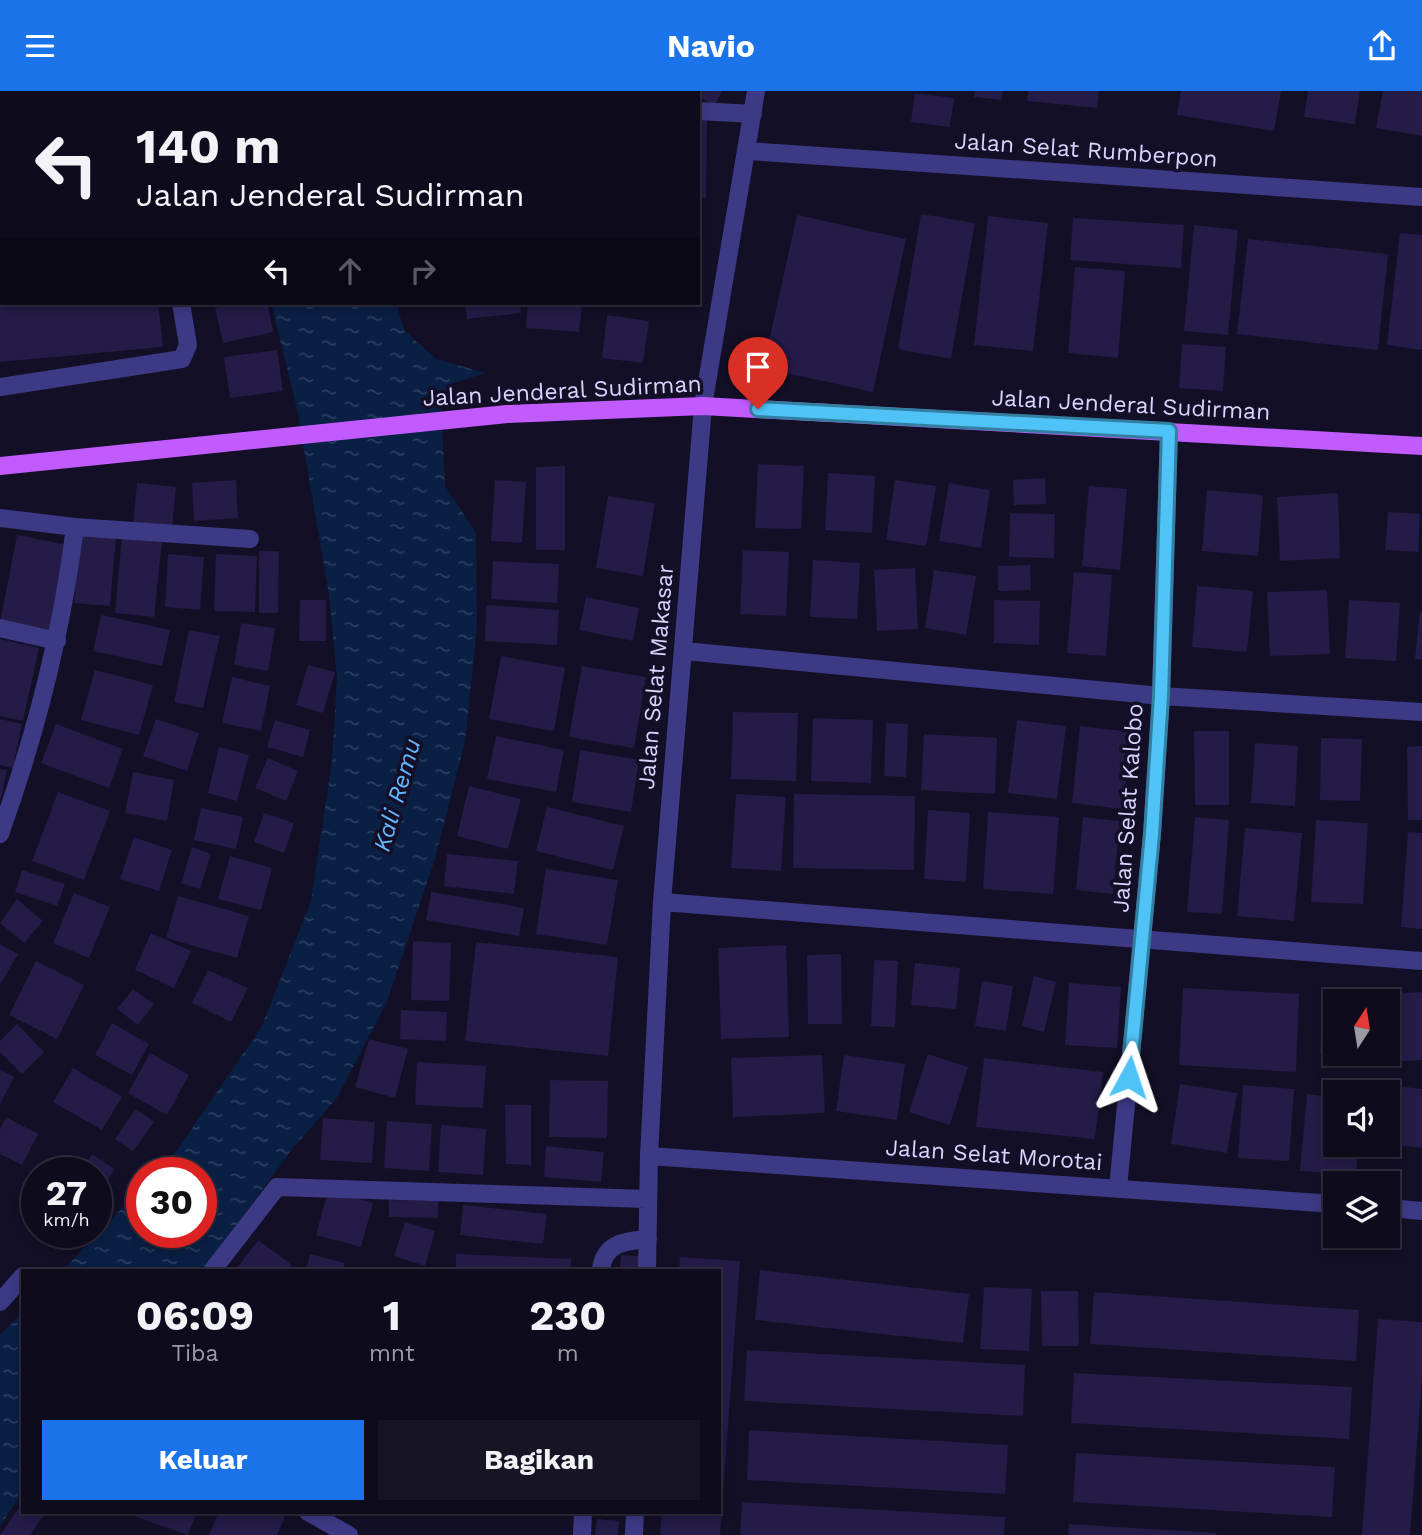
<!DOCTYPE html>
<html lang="id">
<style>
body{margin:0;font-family:"Work Sans",sans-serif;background:#171425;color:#f1f3f6;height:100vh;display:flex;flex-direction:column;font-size:26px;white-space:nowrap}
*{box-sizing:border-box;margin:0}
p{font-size:23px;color:#9b9ba3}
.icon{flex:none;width:38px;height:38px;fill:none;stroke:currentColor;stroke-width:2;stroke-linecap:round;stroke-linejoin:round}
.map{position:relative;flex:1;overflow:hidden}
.details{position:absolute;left:21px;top:1178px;width:700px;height:245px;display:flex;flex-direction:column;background:#0e0b1c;border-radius:0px;box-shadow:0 4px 10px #0003,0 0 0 2px #2e2b3b}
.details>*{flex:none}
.guide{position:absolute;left:0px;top:0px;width:700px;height:214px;box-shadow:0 4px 10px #0003,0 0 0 2px #2e2b3b;background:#0e0b1c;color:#f1f3f6;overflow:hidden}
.needle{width:46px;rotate:12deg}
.controls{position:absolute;left:1323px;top:898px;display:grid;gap:14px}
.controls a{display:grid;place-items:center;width:77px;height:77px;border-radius:0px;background:#0e0b1c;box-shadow:0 4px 10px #0003,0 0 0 2px #2e2b3b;font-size:35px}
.speed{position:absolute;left:21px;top:1066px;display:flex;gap:14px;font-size:35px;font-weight:700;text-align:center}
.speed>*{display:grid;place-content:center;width:91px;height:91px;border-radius:50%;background:#0e0b1c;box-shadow:0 4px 10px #0003,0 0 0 2px #2e2b3b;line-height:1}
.speed small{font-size:18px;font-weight:400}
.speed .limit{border:10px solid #d22;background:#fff;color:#111}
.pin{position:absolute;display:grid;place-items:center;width:60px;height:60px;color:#fff;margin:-72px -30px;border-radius:50% 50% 50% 0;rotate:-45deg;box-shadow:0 0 7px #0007}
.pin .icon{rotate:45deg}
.me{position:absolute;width:77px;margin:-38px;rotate:5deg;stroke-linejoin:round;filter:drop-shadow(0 0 5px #0008)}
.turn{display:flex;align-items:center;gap:24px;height:147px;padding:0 21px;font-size:32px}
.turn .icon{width:91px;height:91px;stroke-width:2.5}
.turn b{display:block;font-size:49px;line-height:60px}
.lanes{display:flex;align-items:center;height:66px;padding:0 21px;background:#0003;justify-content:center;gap:35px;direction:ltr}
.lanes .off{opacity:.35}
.eta{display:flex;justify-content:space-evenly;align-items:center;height:119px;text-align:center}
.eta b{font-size:42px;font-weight:700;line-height:49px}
.button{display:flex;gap:14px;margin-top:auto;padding:14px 21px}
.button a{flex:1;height:80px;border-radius:0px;background:#1a73e8;color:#fff;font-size:28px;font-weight:700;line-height:80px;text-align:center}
.button a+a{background:#171425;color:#f1f3f6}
header{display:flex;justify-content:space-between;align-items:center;height:91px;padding:0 21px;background:#1a73e8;color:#fff;font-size:32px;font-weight:700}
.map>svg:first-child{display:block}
</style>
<header><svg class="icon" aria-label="menu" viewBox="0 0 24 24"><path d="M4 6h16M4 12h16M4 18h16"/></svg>Navio<svg class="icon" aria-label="share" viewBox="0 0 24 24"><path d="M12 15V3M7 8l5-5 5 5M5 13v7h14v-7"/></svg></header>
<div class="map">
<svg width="1422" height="1444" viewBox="0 0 1422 1444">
<defs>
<pattern id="water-ripples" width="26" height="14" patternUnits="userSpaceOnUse" patternTransform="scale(1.75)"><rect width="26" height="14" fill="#0a1f44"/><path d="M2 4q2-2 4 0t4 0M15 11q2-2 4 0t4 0" fill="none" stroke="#2d3f60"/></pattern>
</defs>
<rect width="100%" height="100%" fill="#130f26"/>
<path fill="url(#water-ripples)" d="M271,212H396L404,239L436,268L486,282L447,294L441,311L445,395L476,442L477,535L465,651L434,771L386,913L336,1008L293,1057L203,1179L62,1180L142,1096V1141H201V1082L156,1081L178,1058L262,935L311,810L332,670L337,587L329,503L296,313Z
M23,1221V1400L0,1435V1244Z"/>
<path fill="#241b47" d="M698,0H722L715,14L698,6Z
M975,0H1003L1002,9L974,6Z
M1028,0H1099L1097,17L1027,10Z
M1181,0H1281L1274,40L1177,24Z
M1308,0H1360L1355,33L1304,26Z
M1383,0H1422V45L1376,37Z
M915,2L954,7L950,36L911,31Z
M698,27H707L706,107L698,106Z
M921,123L975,132L951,268L898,258Z
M797,124L906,148L873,301L763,277Z
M988,125L1048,132L1033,260L974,254Z
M1073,127L1184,134L1181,177L1070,169Z
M1194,134L1238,139L1228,244L1184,240Z
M1400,142L1422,144V259L1387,254Z
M1248,148L1388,163L1378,259L1237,243Z
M1075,176L1125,180L1118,267L1068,262Z
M0,212H158L163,256L0,271Z
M239,212H267L273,241L223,252L215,217Z
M465,212H520L521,222L467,228Z
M528,212H582L579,241L526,237Z
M607,224L649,230L643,272L602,267Z
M1182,253L1226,256L1223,300L1179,297Z
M277,259L283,300L230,307L224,266Z
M758,373L804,375L801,438L755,437Z
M565,375V459H536V376Z
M828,382L875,385L872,442L825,439Z
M1045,387L1046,413L1014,414L1013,389Z
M236,389L238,427L194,430L192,392Z
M495,389L526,391L522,452L491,450Z
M895,389L936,395L926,455L886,449Z
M137,392L176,396L172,437L133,433Z
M949,392L990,399L981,457L939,450Z
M1089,395L1127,398L1120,479L1082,475Z
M1207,399L1263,404L1258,465L1202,460Z
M1338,402L1340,467L1280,470L1277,406Z
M608,405L655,412L643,485L596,477Z
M1388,421L1420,423L1418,461L1385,459Z
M1010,422L1055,423L1054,467L1009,466Z
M80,443L116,447L110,515L74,512Z
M17,444L69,454L51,542L0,532Z
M122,445L162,450L154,526L115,522Z
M743,459L789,461L786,525L740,523Z
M259,460H279L278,522H259Z
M168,463L204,466L200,519L165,516Z
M216,463L257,465L255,521L214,520Z
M813,469L860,472L857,528L810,526Z
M493,470L559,473L557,512L491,508Z
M1030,474L1031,499L998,500V475Z
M915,477L918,538L877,540L874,479Z
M934,479L976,485L966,544L925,537Z
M1074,481L1112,484L1106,565L1067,562Z
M1197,495L1253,500L1247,561L1192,556Z
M1327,499L1330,563L1270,565L1267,501Z
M586,506L639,517L633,550L579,539Z
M300,509H326V550H299Z
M994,509L1040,510L1039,554L994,552Z
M1349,509L1400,512L1396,570L1345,567Z
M486,514L559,519L557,554L485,550Z
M1420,520H1422V569L1415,568Z
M101,524L170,539L162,575L93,560Z
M241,532L275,537L268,580L234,574Z
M189,539L220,545L203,617L174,611Z
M0,548L39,557L23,630L0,625Z
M501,565L565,577L554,640L489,628Z
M308,574L335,581L323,622L296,614Z
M582,575L646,586L634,657L569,646Z
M95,579L153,594L139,644L81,629Z
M232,586L270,595L261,640L222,632Z
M733,621L798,622L796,690L731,688Z
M813,627L873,629L871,692L811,690Z
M0,628L22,633L13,677L0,674Z
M156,628L199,642L187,680L143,665Z
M275,629L310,639L303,666L267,656Z
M1017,629L1066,635L1057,708L1008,702Z
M886,632L908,633L906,686L884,685Z
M56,633L123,658L109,697L41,672Z
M1080,635L1131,641L1123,718L1072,712Z
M1194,640H1229V714H1195Z
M924,643L997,647L995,703L921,699Z
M496,645L564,659L556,701L487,688Z
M1321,647L1362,648L1360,710L1320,709Z
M1255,652L1298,655L1295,715L1251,712Z
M1422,655V729H1408L1407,656Z
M219,656L249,664L237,710L208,702Z
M580,659L639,669L631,721L572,711Z
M268,667L298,680L286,710L255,697Z
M0,678L7,679L1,708H0Z
M133,681L174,689L167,730L125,722Z
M469,695L521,708L508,758L457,745Z
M58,701L110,720L84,789L32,770Z
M736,703L786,706L781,780L731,777Z
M794,703L915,705L914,779L793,777Z
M547,716L624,735L613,779L536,760Z
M201,717L243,726L236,758L194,749Z
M928,719L970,722L966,791L924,788Z
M988,721L1059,726L1053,803L983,798Z
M264,722L294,732L284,762L254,751Z
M1083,726L1120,730L1113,803L1076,799Z
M1195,726L1229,729L1222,823L1187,821Z
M1316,729L1368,732L1363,813L1311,811Z
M1245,737L1302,742L1294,830L1237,825Z
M1408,741L1422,742V838L1401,836Z
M134,746L172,759L159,800L120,788Z
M192,756L211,763L200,798L181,792Z
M447,763L518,770L514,803L444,795Z
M230,765L272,777L261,819L218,808Z
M546,778L618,789L607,854L536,843Z
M22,779L65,793L57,815L15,801Z
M431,801L524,817L519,845L426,829Z
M74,802L110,816L89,867L53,852Z
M178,805L249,825L237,867L166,847Z
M17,808L43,830L24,852L0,832Z
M151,842L191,860L174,897L135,879Z
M413,850L451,852L449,910L411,909Z
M476,851L618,866L608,965L465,950Z
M0,853L18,863L0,894Z
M786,854L789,946L721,948L718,857Z
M841,863L842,933H808L807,864Z
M874,869L898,870L895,936L871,935Z
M36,870L84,894L57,948L9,924Z
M915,872L960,877L956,918L911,914Z
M208,879L248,897L231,931L192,912Z
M1034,885L1056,891L1044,941L1022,935Z
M982,890L1013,895L1006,940L975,935Z
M1069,892L1121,896L1117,957L1065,954Z
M1183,897L1299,903L1296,981L1179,974Z
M133,898L154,913L138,934L117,918Z
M1422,901V969L1389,971L1388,910H1385L1384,904Z
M1322,910L1335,911V964L1320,963Z
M401,919L447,921L446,950L400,948Z
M112,932L149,953L132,984L95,964Z
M17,933L44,961L22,983L0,961V950Z
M369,948L408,958L395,1007L355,996Z
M150,962L189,984L167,1024L128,1002Z
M928,963L968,976L950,1034L909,1021Z
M822,964L825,1022L733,1026L731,967Z
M844,964L905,973L897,1029L836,1020Z
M984,967L1103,981L1095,1048L976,1036Z
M417,971L486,975L483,1017L415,1014Z
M73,977L122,1006L102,1039L53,1011Z
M0,978L14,986L0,1013Z
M550,989L608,990L607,1047L549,1046Z
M1180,993L1237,1002L1227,1062L1171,1053Z
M1243,994L1294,998L1289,1070L1238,1067Z
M1390,994L1422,998V1057L1388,1053Z
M1307,1003L1335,1006V1054H1358L1356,1084L1300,1080Z
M505,1014H531V1074L506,1073Z
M136,1018L154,1031L133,1060L115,1048Z
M6,1026L38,1043L22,1074L0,1063V1038Z
M323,1027L375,1031L372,1072L320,1069Z
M387,1030L432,1033L429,1080L384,1077Z
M441,1034L486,1038L483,1084L438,1081Z
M546,1055L604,1061L601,1091L544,1086Z
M92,1063L115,1078L96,1107V1082H80Z
M328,1100L373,1112L361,1156L316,1144Z
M389,1109L438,1110V1127L389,1126Z
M463,1114L547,1123L543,1153L460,1144Z
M405,1131L435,1140L425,1175L394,1165Z
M258,1149L292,1174L288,1180H235Z
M310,1163L345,1172L343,1180H306Z
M456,1163L571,1168V1180H456Z
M621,1164L641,1165L640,1180H620Z
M680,1166L740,1170L720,1444H660L662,1421H719V1180H679Z
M760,1179L969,1203L963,1252L755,1229Z
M984,1196L1032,1198L1029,1260L980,1258Z
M1041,1200H1078L1079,1255H1042Z
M1094,1201L1359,1219L1356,1270L1090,1253Z
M1378,1228L1422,1231V1288L1410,1444H1362Z
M747,1259L1025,1274L1023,1325L744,1310Z
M1074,1282L1352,1296L1349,1348L1071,1332Z
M749,1339L1008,1354L1005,1403L747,1389Z
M1076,1362L1335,1376L1332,1426L1073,1411Z
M23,1411V1421L45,1423L30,1444H0Z
M742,1411L1005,1426L1004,1444H740Z
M122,1421H197L188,1444Z
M219,1421H287L277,1444H209Z
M597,1428L619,1430L618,1444H595Z
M1069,1433L1217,1442V1444H1068Z"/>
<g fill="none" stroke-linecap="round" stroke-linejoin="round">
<path stroke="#3d3a85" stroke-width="18" d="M147,0L148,2
M532,0L535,2
M698,20L753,23
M0,27H2
M748,60L1422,106
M0,296L182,268L188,254L181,212
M0,427L75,436L250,448
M0,537L57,550
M684,560L1161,605L1422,621
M0,743C36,643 62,541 75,436
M662,811L1422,870
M649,1065L1335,1113
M1118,1097L1152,743L1161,605L1169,340
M1388,1117L1422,1120
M212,1180L277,1096L647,1108
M601,1180C603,1152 625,1150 648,1148
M647,1180L649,1065L662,811L703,315L756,0
M0,1211L23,1185
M308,1421L349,1444
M582,1444L583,1421
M634,1444L635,1421"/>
<path stroke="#c25bff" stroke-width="18" d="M0,375L507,323L703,315L1422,355"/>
</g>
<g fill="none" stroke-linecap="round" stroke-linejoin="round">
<g stroke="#337fa1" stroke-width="18">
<path id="route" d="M758,318L1169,340L1161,605L1152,743L1129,986"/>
</g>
<use href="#route" stroke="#4fc3f7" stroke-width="12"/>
</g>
<g text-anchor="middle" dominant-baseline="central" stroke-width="7" stroke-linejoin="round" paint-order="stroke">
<g font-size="23" fill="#d9d4ff" stroke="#130f26">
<text transform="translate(1086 59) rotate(4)">Jalan Selat Rumberpon</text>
<text transform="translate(562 300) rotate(-3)">Jalan Jenderal Sudirman</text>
<text transform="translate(1131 314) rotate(3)">Jalan Jenderal Sudirman</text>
<text transform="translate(656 586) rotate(-85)">Jalan Selat Makasar</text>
<text transform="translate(1128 717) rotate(-86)">Jalan Selat Kalobo</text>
<text transform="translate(994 1064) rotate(4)">Jalan Selat Morotai</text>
</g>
<g font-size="24" font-style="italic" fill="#62b6ff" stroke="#130f26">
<text transform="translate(397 704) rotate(-74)">Kali Remu</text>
</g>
</g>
</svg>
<div class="controls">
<a><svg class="needle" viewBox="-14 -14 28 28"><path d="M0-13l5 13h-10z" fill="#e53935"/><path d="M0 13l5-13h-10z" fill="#9b9ba3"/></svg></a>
<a><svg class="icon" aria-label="sound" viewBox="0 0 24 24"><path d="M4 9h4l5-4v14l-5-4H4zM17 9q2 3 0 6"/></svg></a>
<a><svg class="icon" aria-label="layers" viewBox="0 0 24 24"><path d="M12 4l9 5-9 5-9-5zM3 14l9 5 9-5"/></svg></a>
</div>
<div class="speed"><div>27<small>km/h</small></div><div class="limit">30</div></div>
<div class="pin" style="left:758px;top:318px;background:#d93025"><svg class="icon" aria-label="arrive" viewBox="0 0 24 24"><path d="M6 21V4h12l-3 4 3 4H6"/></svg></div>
<svg class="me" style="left:1129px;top:986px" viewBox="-20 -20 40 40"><path d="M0-17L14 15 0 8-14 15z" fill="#4fc3f7" stroke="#fff" stroke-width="4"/></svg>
<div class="guide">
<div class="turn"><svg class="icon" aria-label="left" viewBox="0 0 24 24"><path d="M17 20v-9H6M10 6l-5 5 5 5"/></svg><div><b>140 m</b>Jalan Jenderal Sudirman</div></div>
<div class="lanes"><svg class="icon" aria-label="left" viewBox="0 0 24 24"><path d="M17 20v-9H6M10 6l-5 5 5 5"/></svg><svg class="icon off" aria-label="ahead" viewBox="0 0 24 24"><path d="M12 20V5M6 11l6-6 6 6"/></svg><svg class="icon off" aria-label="right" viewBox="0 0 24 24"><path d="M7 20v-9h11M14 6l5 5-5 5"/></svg></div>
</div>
<section class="details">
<div class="eta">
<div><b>06:09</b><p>Tiba</p></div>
<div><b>1</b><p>mnt</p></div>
<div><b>230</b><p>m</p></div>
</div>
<div class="button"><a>Keluar</a><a>Bagikan</a></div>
</section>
</div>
